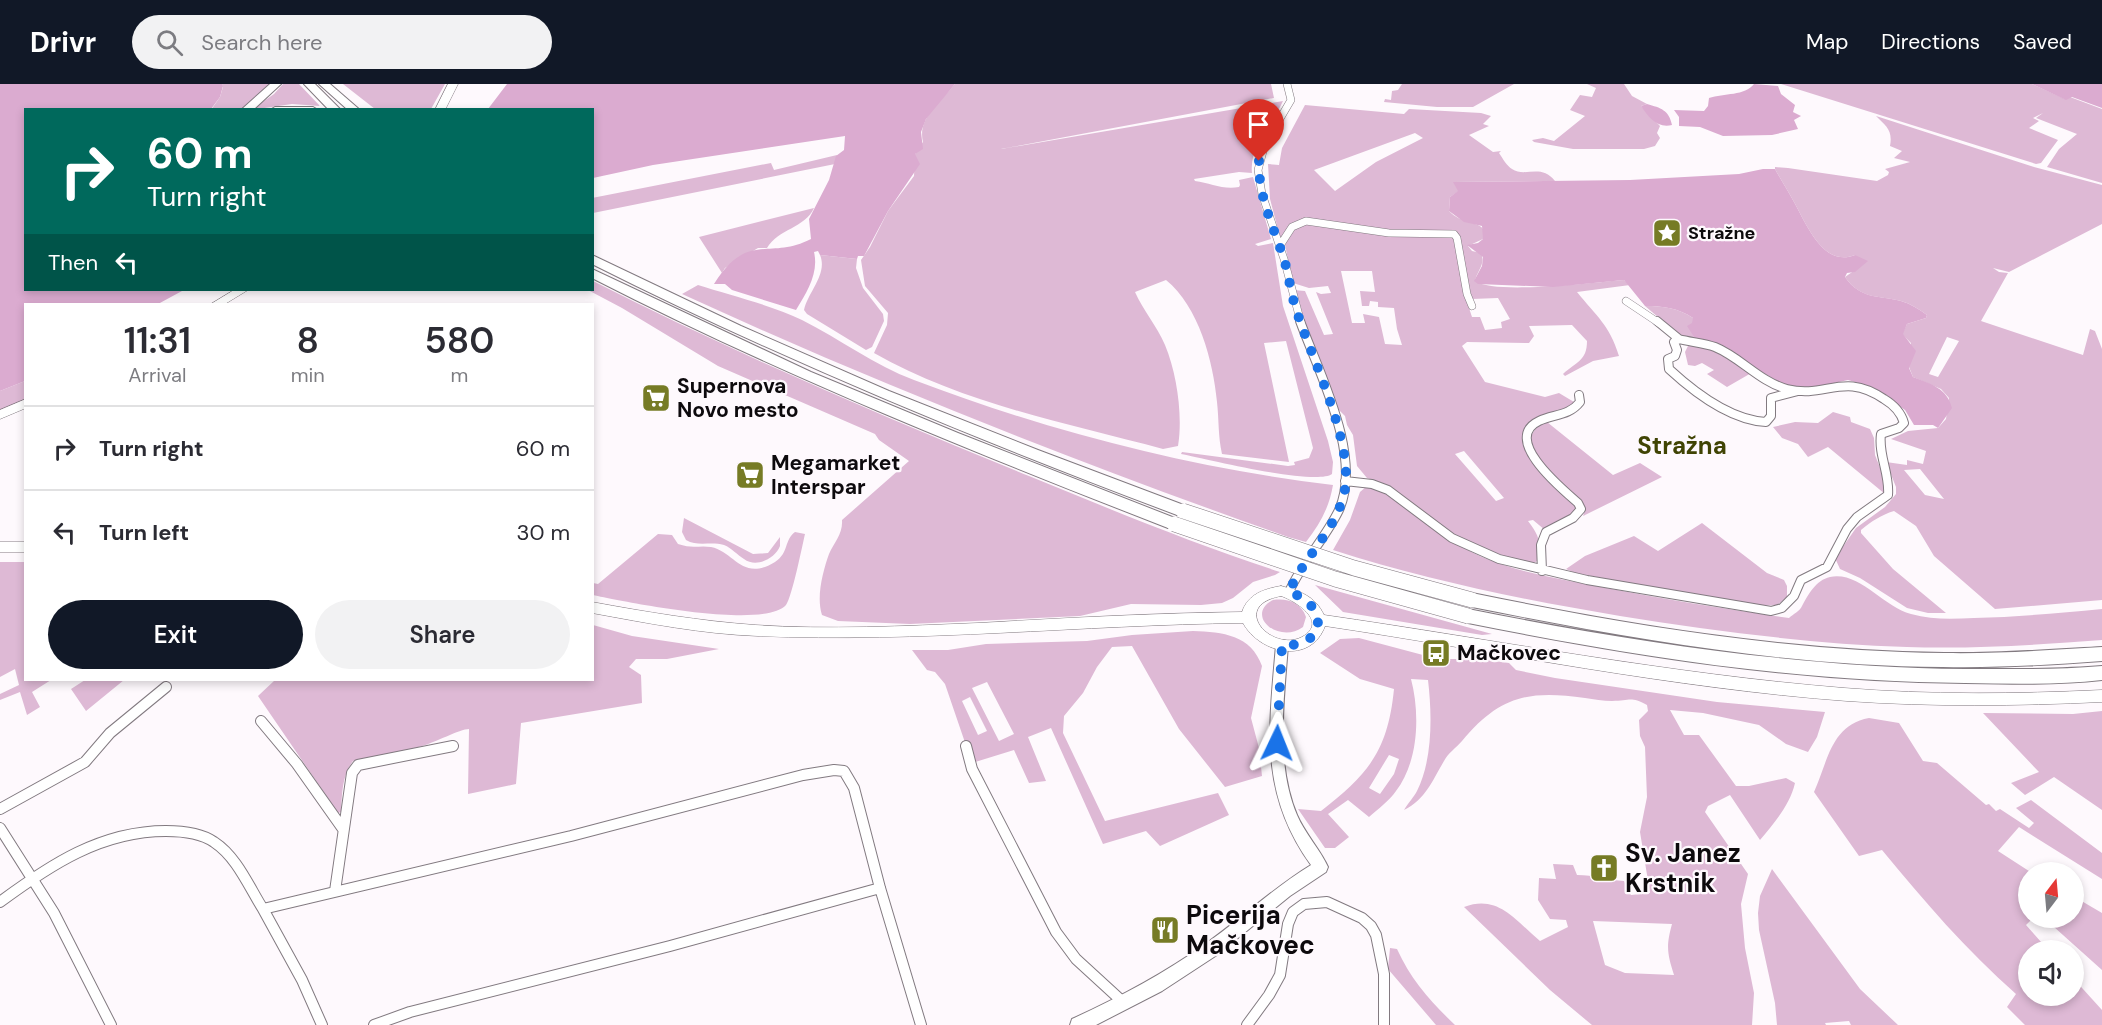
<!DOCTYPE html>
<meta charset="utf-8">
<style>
body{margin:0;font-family:"DM Sans",sans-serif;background:#f2f2f3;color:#2b2b33;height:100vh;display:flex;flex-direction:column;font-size:22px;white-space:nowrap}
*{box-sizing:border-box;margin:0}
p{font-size:20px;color:#7c7c81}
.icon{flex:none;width:33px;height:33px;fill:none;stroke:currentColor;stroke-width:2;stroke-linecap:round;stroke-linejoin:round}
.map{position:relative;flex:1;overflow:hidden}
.drawer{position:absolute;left:24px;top:219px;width:570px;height:378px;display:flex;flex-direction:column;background:#fff;border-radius:0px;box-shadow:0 3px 9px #0003}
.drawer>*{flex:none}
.hud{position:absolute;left:24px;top:24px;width:570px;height:183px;border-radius:0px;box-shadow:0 3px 9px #0003;background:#00695c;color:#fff;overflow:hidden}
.needle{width:39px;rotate:16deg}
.buttons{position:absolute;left:2018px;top:778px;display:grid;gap:12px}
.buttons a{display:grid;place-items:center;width:66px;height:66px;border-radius:50%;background:#fff;box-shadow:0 3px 9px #0003;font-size:30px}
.pin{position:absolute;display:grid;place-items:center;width:51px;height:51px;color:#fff;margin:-62px -26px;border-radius:50% 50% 50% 0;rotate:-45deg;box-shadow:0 0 6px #0007}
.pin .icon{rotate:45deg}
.me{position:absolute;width:66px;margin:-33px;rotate:2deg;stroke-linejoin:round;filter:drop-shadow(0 0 4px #0008)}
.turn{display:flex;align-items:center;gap:21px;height:126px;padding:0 24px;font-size:27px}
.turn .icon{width:78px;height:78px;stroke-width:2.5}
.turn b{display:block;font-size:42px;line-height:51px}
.then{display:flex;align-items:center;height:57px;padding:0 24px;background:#0003;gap:12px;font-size:22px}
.eta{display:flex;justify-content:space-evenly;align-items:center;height:102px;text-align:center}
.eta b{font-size:36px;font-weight:600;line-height:42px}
.action{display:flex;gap:12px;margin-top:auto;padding:12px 24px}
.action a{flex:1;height:69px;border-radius:36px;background:#111827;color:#fff;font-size:24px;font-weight:600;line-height:69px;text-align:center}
.action a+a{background:#f2f2f3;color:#2b2b33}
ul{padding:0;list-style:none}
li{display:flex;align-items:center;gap:18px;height:84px;padding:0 24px;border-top:2px solid #e1e1e2}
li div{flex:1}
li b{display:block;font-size:22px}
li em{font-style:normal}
header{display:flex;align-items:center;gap:36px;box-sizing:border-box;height:84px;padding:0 30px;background:#111827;color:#fff}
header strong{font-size:28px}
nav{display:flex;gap:33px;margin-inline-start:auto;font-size:21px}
.search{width:420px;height:54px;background:#f2f2f3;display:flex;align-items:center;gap:15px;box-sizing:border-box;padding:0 21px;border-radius:33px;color:#7c7c81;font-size:22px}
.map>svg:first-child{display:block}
</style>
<header>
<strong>Drivr</strong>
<div class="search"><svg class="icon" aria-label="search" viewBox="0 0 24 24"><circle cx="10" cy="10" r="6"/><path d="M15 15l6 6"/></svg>Search here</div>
<nav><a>Map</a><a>Directions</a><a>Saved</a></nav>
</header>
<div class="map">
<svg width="2102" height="941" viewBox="0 0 2102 941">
<rect width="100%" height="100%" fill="#fef9fd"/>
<path fill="#deb9d5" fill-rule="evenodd" d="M222,0H274L243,25L211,26L220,13L223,3Z
M283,0H299L320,22L292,20L251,26L274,10Z
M343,0H445L431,25H375Z
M955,0H1271L1274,14L1001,65L1283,17C1272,41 1249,62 1252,89L1239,88L1194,95L1195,97C1210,99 1223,106 1239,103L1240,101L1239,96L1253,93L1271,155L1255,160L1258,162L1273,159L1283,222L1328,357L1333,378L1332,390C1315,402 1206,375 1181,370L1182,368L1288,382L1295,381L1294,378L1309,374L1313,364L1286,257L1264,259L1289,378L1222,370C1218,353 1219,336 1217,318C1213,277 1199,223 1166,196L1135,208C1143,226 1157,242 1165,261C1177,290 1183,332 1178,362L1163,365C1065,339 962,319 874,269L887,241L888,229L865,202L861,176L870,163L888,127L914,92L915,70L923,58C917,34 941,17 955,0Z
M1402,0H1514L1473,23H1437L1384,18L1385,15L1391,16L1392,7L1398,6Z
M1587,0H1624L1632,12L1647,20L1641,22L1660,42L1657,49L1660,54L1655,62L1644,65H1573L1534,58L1532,56L1543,54L1554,57L1585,32L1570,26L1580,11L1592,13L1596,4Z
M1781,0H2032L2065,15L2070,13L2102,25V99L2047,83L2059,65L2077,50L2036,34L2043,29L2033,34L2039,37L2029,44L2058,56L2041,79L2036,80Z
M1305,21L1404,30L1409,25L1481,29L1491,32L1483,40L1489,42L1469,51L1493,68L1501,67L1499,69C1503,75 1507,82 1512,85C1525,94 1541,79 1555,97L1454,98L1459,107L1450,113L1449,127C1461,140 1478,137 1483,145V155L1468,162L1472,167L1481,169C1486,180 1477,187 1475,197C1494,211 1597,198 1624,196L1630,201L1577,208C1597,233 1609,240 1619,272L1593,277L1565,292L1563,290C1576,278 1587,277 1587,257L1572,241L1529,242L1534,252L1529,259L1467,258L1462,262L1485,298L1545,313L1559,309L1574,318L1575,322C1563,333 1546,331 1532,340C1502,359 1561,406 1575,420V429L1545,446L1533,436L1528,437C1540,453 1540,456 1539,476L1532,480L1506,473L1454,451L1382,399L1367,394L1357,382L1353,351L1347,341L1345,332L1334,321L1293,206L1305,207L1324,251L1333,250L1316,208L1321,210L1331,209L1328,202L1309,204L1293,199L1285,161L1294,143L1309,139L1403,151H1452L1454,153L1465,212L1472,233H1480L1485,246L1502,244L1501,238L1510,235L1498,214L1472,215L1457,148L1399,149L1307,136L1295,138L1283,153H1280L1270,115L1268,80L1279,81L1282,64ZM1415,49L1423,54L1376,78L1335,107L1314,86ZM1341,187H1372L1375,208L1360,207L1362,222H1369L1370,217L1378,218V223L1394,224L1397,245L1402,261L1385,260L1379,233L1363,230L1365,239H1352ZM1464,367L1504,414L1496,417L1455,370Z
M1876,32L2034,83L2102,101V140L2009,188L1993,184L1999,188L2008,189L1981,237L2083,271L2090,245L2095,247L2102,265V516L1995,525L1934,472L1916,442L1894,427C1881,431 1872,437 1861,446V449L1893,485L1946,529H1928L1907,524L1860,494L1840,485L1835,474L1856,444L1885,423L1896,410V403L1886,378L1907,381V376L1923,380L1926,367L1891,355L1908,347L1938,344L1946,335L1949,314L1941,305L1913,293L1909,283L1911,259L1902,250L1907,240L1926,234L1927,231C1919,225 1911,220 1901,217C1878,211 1861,216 1845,193L1858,184L1855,171C1823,184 1806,139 1794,118C1788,107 1781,96 1775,85V83L1788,84L1877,97L1888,91L1889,88L1885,85L1910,78L1894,74L1902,67L1890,62C1893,46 1886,42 1876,32ZM1947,253L1959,257L1938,293L1929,290ZM1920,385L1944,415L1925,411L1904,386Z
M837,71L835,80L593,129L592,114L771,79L774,86Z
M814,124C805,144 778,145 767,164H758L725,184L722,189L699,153Z
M820,171L857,175L856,184L863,204L883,230L884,237L872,263L866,266L807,230L804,226C808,208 828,190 820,171Z
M593,197C735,269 881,332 1029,392C1112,426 1194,460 1280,488L1275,491L1253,498L1233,514L1222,519L1201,521L1131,520L1080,532L910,540L838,537L822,531C816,513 823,487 829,470C834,458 843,450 842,436L909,377L879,356L875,350L718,282L622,224L588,206H592Z
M698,201C729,211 774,222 802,236C840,255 874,281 914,296C1048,347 1191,384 1333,401C1329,424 1320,440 1306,458L1288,453C1082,380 880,301 682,210Z
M1645,222C1663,222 1678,224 1693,234L1696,256L1679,251Z
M1689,260L1717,266L1753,288L1727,303L1707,290L1714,286L1702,279L1695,282L1688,281L1685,268Z
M25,297V316L0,328V307Z
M1833,328L1850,333L1851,338L1870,345L1874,354L1875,371L1885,396V410L1828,363L1808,373L1798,360L1782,354L1773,343L1795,338L1818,339Z
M1547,338L1613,391L1640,379L1662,393L1583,432L1585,426L1541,379L1530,357C1533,346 1536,342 1547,338Z
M1367,402C1410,416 1440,455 1482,473C1520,489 1560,495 1601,503C1663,515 1726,525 1789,534C1793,530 1800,527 1802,522C1808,511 1816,496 1830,493C1860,487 1883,523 1911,530C1932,536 1952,535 1974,534C2017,533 2059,529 2102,525V556C2038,561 1972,565 1907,563C1811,560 1715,547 1620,532C1523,516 1427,496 1333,466L1350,436L1360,408Z
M684,434L753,470L768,469L780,453V462C775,475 756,484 744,475C737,471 732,464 724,461C711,457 698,463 686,456L682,448Z
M1702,439L1767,489L1784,496L1787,502V513L1777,521L1756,522L1575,489L1566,485L1585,472L1634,452L1658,467Z
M795,448L805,450C802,463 792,513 786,521C764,546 625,518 593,511V499L598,500L658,450L672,451L678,460C693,465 699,461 711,463C735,468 742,498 775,478C789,469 784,456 795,448Z
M0,478H25L26,596H51L32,608L40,623L27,631L20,608L0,616V610L19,601L15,585L0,593Z
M1315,501L1492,550L1482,551L1343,528Z
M1273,516C1287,514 1301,518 1306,533L1303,543C1279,561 1244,531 1273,516Z
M593,541L632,552L719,565L667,575H636L629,583L641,591L642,619L521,639L516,700L468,710L469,645C460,645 434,659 422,662C400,669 376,672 353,677C342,691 342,710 341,728L338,729L258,612L275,596H592Z
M1193,547C1223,548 1251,551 1262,582L1251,634L1259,664L1262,692L1225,703L1179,645L1132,562L1112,563L1097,583L1083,609L1064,632L1063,649L1105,737L1218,709L1229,731L1160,762L1146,747L1103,760L1051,644L1028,653L1046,697L1029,699L1014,666L972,679L945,600L935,588L927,586L912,566H948L986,560L1087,557L1132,551ZM987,598L1014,650L999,657L972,604ZM970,613L987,647L978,651L962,617Z
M1359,554L1438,575H1480L1509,579L1516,586L1555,594L1717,618L1825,628L1817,653L1808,668L1786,660L1759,641L1703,629L1670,626L1684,651H1699L1736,702H1749L1786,694L1795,699C1790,721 1774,739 1760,756L1730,711L1708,722L1705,728L1748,790L1741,820L1745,864L1754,909L1752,941H1592L1550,906L1464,823C1498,810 1515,836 1540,857L1568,843L1566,836L1550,835L1538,816L1539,794L1556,795L1553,780L1573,781L1577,791C1594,791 1608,796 1624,797L1631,811L1650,809L1640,748L1647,713L1645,663L1640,652L1639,636L1648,627L1647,621C1630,612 1630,617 1612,617C1603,617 1594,615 1585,614C1528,606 1500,612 1462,657C1456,664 1448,669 1444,677C1432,697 1426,715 1404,726C1408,719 1414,713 1417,707C1433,675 1432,630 1428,596L1411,595C1420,629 1419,677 1396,707C1389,717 1378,725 1369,733L1348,716L1328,730L1349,753L1335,764H1325L1298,725L1321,727C1369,690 1388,666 1394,605L1360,595L1320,569L1340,555ZM1389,671L1399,675L1394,690L1380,710L1369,704ZM1593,837L1672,840C1666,862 1667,869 1674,891L1625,889L1605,881Z
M85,596H124L86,627L71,605Z
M2102,627V726L2054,693L2025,711L2011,699L2039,688L1983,629L2073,630Z
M1869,634L1899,639L1923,677L1937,679L1986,721L1989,720L1996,727L2000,725L2029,744L2034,739L2016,724L2031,716L2102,769V795L2019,743L1998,767L2032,789H2028V834H2033L2026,841L2049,867H2028V912H2073V894L2102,926V941H2025L2007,923L2016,910C1966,866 1924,817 1882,766L1859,772L1814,708C1828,677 1831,641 1869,634Z
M1772,785L1860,905L1898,941H1851L1849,937L1825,939L1826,941H1777L1775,919L1759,846L1758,829L1760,812Z
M2073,812L2102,829V886L2044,834H2073Z
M1390,864L1397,865C1411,896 1431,918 1455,941H1436L1388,885Z"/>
<path fill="#dbabd0" d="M0,0H222L223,2L220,13L211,25L26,26V206H196L182,207L158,220H26L25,297L0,307Z
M507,0H955L926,35L921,48L923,65L915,70L920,80L888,127L864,172H858L857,175L820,171L818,167L814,168C819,189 807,208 796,226L732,206L725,200H714C748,146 768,177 811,155L809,135L829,96L836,72L844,66L845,52L653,81L593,94L592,26L488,25Z
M1754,0L1778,2L1781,10L1795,21L1793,28L1801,32L1794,36L1798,45L1772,51L1723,52L1700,43L1679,42V33L1674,26L1704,27L1708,22L1709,14C1724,9 1745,12 1754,0Z
M2032,0H2102V24L2072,13L2066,16Z
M1647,20C1661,24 1669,26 1672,41C1658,45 1648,33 1641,22Z
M1763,85H1775C1781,96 1788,107 1794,118C1806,139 1823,184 1855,171L1868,177L1855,188L1847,189L1845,193C1861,216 1879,211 1901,217C1911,220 1919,225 1927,231L1926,234L1907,240L1903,250L1916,267L1909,284L1913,293C1931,300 1947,304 1952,324L1938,344L1933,341H1914L1905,326L1872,303L1848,296L1807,305L1788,303L1717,262L1696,256L1687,242L1692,239L1693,234C1678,224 1663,222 1645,222L1624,196L1553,203L1478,200L1474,197L1482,182L1483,173L1467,161L1478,159L1483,155L1482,142L1464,138L1449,127L1450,113L1458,107L1453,98L1630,96L1739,90Z"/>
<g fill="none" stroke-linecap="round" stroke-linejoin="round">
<g stroke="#827a80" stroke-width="8">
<path id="minor-far2" d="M1287,0L1291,16L1265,60L1258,86L1262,110L1284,175L1301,239
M1279,163L1292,143L1306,137L1389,149L1454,150L1457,154L1467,210L1472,222
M1626,217L1659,239"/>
</g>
<g stroke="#827a80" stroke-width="10">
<path id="minor-far1" d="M1657,237L1679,255
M1345,397L1372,400L1388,406L1452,454L1499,475L1587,496L1771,527L1782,524L1794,512L1801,496L1827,483L1847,445L1857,433L1888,411C1890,390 1878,371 1881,350L1899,344L1904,339C1901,328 1894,321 1884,315C1843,287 1826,315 1787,305C1760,298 1740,273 1715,263C1704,259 1690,258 1679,255L1674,258L1677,266L1675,272L1668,275L1669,285C1695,309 1730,336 1766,338L1771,332V314L1798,307
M1542,487L1541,461L1546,448L1573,434L1581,425L1578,419C1562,405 1501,355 1539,337C1554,330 1569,332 1580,318L1579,311
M1289,508C1302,478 1325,455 1339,426C1363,372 1319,289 1300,237"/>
</g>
<g stroke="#827a80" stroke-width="12">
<path id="minor" d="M261,637L297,680L343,745
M966,662L972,685L1056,848L1076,875L1124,919
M0,725L85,678L110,649L166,603
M0,744L54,829L111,941
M335,807L352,689L358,681L453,662
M0,818C50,781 101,747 166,747C182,747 201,749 214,758C237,773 249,803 263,825L571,752L803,691L834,686L844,687L854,704L880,804L921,941
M263,825L302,896L322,941
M374,941L410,928L670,862L880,804
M1247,941L1269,911L1280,891L1288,840L1293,828L1304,820L1327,818L1362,834L1371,842L1376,851L1384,890V941"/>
</g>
<g stroke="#827a80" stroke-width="2">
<path id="tertiary" d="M1282,556L1287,557L1288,561C1284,616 1275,679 1297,731C1305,750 1320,765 1328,783L1326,788L1290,812L1217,871L1162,907L1096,941H1070L1072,935C1118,914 1163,890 1204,861C1241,835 1273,804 1311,781C1259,709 1269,644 1276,561L1277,557Z"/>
</g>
<g stroke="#827a80" stroke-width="1">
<path id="secondary" d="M0,458H26V468H0Z
M1281,502C1300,507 1315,512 1324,531C1497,556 1670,590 1844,604C1930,611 2016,610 2102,606V618C2017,622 1933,623 1847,617C1672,604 1499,568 1325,542C1311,581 1260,570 1243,539C1081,541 920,559 758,552C702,550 647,539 592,529V518C646,528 700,537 755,541C829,546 904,542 978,539C1066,534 1154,529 1242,528C1248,510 1264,505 1281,502ZM1281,512C1296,517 1329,538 1302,553C1272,569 1228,522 1281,512Z"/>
</g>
<g stroke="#827a80" stroke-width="1">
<path id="primary" d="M448,0H458L445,26H435Z
M234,206H248L225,220H211Z
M26,315V324L0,335V326Z"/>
</g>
<g stroke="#827a80" stroke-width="2">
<path id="motorway" d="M270,0H281L253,26H241Z
M304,0H315L341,26H329Z
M319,0H330L360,26H348Z
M275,23H313L318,26H270Z
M592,171L741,242L889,307L1038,366L1189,423L1191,427L1189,431H1177C978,356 783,276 592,180Z
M592,185L811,288L958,349L1180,436L1182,440L1180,444H1168C973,368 779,290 592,194Z
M1472,509C1627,541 1784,567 1944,569C1996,570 2049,566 2102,563V577C2049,581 1996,584 1943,583C1784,582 1627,554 1472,523L1466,521L1463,516L1466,511Z
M1468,525C1633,558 1797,583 1965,585C2011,585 2057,586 2102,582V596C2057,601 2011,600 1965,599C1797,598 1633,572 1468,539L1462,537L1459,532L1462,527Z"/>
</g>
<use href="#minor-far2" stroke="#fff" stroke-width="7"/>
<use href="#minor-far1" stroke="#fff" stroke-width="8"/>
<use href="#minor" stroke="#fff" stroke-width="10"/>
<use href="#tertiary" fill="#fff" fill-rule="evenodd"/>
<use href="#secondary" fill="#fff" fill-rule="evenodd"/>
<use href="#primary" fill="#fff" fill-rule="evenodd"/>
<use href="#motorway" fill="#fff" fill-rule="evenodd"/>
<g stroke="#827a80" stroke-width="16" stroke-linecap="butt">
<path id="motorway-bridge" d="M1183,427L1354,484L1472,516
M1174,440L1335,495L1468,532"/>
</g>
<use href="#motorway-bridge" stroke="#fff" stroke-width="15"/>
</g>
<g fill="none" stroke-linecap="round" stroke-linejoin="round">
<path stroke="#1a73e8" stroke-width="10" stroke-dasharray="0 18" d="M1259,77C1258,110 1272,140 1282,169C1288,186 1290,205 1295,222C1310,272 1356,361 1344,410C1335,447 1304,473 1289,508C1330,521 1327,564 1282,561L1277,659"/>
</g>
<defs>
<g id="sight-square" transform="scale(1.5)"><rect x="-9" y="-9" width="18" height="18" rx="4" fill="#767b25" stroke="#fef9fd"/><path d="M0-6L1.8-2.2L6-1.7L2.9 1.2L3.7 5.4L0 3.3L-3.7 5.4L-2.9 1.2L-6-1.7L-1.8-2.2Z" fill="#fff"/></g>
<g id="supermarket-square" transform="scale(1.5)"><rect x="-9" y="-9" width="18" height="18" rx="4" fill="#767b25" stroke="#fef9fd"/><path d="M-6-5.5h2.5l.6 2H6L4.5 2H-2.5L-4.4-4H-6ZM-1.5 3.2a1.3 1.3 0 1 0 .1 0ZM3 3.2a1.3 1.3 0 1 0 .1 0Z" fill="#fff"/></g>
<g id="bus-square" transform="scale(1.5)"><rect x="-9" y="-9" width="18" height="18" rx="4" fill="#767b25" stroke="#fef9fd"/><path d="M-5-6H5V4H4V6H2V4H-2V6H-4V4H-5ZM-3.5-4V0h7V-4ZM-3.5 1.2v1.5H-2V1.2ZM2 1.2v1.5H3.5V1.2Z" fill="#fff"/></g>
<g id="church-square" transform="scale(1.5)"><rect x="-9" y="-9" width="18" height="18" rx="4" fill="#767b25" stroke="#fef9fd"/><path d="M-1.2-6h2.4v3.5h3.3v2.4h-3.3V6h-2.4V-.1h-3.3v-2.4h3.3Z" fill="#fff"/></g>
<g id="restaurant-square" transform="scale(1.5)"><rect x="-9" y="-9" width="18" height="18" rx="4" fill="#767b25" stroke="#fef9fd"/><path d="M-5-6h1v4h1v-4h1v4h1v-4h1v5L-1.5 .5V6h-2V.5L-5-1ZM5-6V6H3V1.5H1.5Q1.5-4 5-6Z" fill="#fff"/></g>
</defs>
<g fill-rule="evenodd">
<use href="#sight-square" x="1667" y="149"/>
<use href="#supermarket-square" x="656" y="314"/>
<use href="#supermarket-square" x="750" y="391"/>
<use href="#bus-square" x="1436" y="569"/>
<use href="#church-square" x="1604" y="784"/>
<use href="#restaurant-square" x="1165" y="846"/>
</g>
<g text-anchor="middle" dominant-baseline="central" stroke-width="4.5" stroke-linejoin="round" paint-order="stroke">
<g font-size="18" font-weight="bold" fill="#0d0a0d" stroke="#fef9fd" text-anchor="start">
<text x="1688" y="149">Stražne</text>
</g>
<g font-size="21" font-weight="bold" fill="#0d0a0d" stroke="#fef9fd" text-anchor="start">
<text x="677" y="302">Supernova<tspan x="677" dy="24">Novo mesto</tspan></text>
<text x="771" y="379">Megamarket<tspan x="771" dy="24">Interspar</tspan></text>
<text x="1457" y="569">Mačkovec</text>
</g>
<g font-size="24" font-weight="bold" fill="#404404" stroke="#fef9fd">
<text x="1682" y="361">Stražna</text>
</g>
<g font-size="26" font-weight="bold" fill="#0d0a0d" stroke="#fef9fd" text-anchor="start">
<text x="1625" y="769">Sv. Janez<tspan x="1625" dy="30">Krstnik</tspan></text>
<text x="1186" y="831">Picerija<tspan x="1186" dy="30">Mačkovec</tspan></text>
</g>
</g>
</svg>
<div class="buttons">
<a><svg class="needle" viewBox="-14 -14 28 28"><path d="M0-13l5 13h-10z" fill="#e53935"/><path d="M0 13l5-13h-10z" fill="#7c7c81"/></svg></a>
<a><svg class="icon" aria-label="sound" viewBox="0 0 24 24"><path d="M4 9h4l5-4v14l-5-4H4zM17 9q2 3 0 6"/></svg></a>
</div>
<div class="pin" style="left:1259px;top:77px;background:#d93025"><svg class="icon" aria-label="arrive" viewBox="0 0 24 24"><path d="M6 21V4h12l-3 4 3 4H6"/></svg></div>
<svg class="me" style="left:1277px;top:659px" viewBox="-20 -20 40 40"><path d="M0-17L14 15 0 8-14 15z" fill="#1a73e8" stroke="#fff" stroke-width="4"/></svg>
<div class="hud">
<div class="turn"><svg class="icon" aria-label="right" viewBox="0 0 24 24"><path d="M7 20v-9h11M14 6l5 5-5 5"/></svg><div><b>60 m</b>Turn right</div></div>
<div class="then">Then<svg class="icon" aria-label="left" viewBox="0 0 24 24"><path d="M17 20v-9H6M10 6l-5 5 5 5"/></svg></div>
</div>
<section class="drawer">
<div class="eta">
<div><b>11:31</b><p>Arrival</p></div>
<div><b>8</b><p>min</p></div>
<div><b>580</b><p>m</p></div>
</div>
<ul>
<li><svg class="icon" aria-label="right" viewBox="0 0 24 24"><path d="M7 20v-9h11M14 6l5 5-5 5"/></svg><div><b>Turn right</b></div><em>60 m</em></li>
<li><svg class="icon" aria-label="left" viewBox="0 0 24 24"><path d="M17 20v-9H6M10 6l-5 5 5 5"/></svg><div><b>Turn left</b></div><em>30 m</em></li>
</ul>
<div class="action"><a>Exit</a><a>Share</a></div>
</section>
</div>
